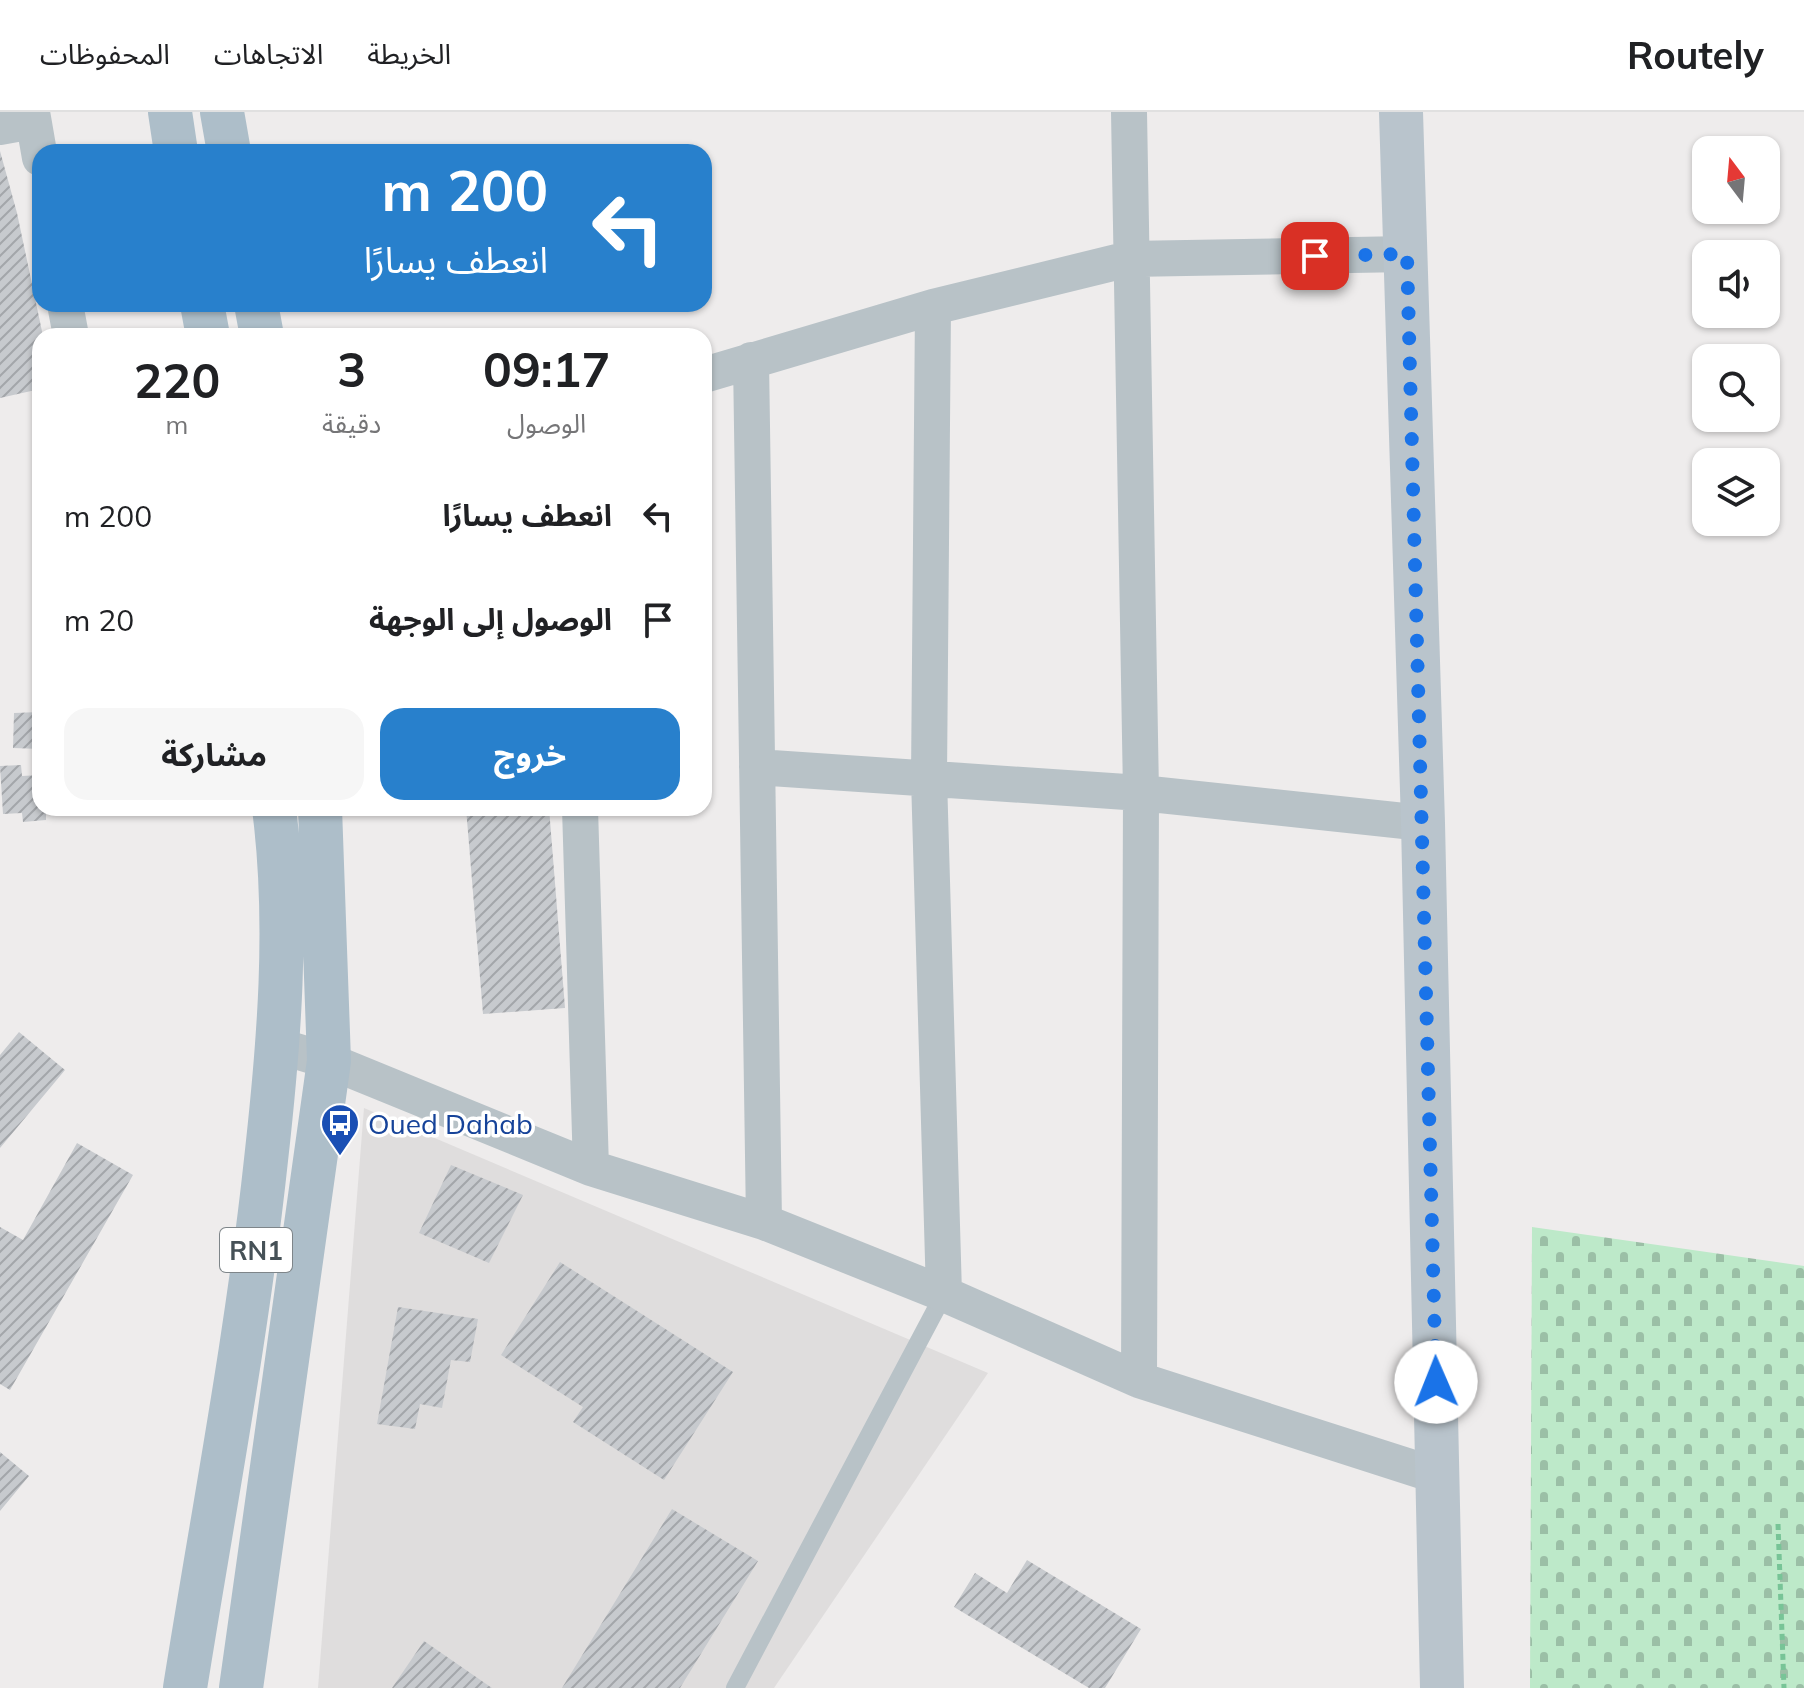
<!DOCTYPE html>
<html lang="ar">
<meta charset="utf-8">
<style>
body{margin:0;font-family:Mulish,"Noto Sans Arabic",sans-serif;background:#f6f6f6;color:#202124;direction:rtl;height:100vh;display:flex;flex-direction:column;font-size:30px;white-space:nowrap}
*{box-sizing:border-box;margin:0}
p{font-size:26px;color:#757577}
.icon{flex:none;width:44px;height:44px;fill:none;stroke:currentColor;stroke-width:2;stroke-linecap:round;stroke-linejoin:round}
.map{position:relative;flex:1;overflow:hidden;direction:ltr}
.panel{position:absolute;left:32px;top:216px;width:680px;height:488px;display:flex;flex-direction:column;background:#fff;border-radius:24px;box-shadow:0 2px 6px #0004;direction:rtl}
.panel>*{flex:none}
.guide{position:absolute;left:32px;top:32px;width:680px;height:168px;border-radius:24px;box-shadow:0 2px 6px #0004;direction:rtl;background:#2880cc;color:#fff;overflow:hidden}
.needle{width:52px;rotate:344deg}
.tools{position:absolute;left:1692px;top:24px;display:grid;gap:16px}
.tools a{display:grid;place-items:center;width:88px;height:88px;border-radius:16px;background:#fff;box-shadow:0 2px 6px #0004;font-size:40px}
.pin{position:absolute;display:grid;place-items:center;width:68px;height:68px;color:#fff;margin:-34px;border-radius:16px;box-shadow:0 4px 12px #0006}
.me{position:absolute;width:88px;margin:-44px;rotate:359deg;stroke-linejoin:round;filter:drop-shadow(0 0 6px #0008)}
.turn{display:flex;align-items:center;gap:28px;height:168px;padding:0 32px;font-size:36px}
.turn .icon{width:104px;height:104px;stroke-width:2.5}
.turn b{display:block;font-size:56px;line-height:68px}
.eta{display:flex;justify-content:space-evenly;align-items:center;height:136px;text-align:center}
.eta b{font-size:48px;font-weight:700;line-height:56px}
.cta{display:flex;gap:16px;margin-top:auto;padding:16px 32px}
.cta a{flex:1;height:92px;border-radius:24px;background:#2880cc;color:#fff;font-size:32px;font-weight:700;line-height:92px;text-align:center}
.cta a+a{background:#f6f6f6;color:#202124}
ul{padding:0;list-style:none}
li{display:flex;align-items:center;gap:24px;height:104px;padding:0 32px}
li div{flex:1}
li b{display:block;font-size:30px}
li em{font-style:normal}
header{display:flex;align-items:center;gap:48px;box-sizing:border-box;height:112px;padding:0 40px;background:#fff;border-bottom:2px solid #e0e0e0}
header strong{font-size:38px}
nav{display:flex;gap:44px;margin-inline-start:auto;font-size:28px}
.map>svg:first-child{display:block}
</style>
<header>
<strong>Routely</strong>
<nav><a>الخريطة</a><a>الاتجاهات</a><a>المحفوظات</a></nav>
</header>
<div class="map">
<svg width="1804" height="1576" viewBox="0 0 1804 1576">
<defs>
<pattern id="cemetery-stones" width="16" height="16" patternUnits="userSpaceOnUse" patternTransform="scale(2)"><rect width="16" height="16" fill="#bde9c9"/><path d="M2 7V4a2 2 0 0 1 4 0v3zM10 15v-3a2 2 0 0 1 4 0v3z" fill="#9bbfa6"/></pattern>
<pattern id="building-hatch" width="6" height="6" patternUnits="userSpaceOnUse" patternTransform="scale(2)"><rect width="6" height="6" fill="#c7cace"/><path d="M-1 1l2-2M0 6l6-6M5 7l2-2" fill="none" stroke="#a3a6aa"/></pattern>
</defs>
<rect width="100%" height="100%" fill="#eeecec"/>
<path fill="#dfdddd" d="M364,996L988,1261L774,1576H318Z"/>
<path fill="url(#cemetery-stones)" d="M1532,1115L1804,1154V1576H1530Z"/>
<path fill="url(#building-hatch)" d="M0,39L17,101L43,224L40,277L0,286Z
M40,600V637L13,636L14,601Z
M21,653L22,664L40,663V696H67V700L46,702V708L23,710L22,701L3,702L0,654Z
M394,696H460V698L394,703Z
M466,696H549L565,896L483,902Z
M19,920L65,958L0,1036V943Z
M77,1031L133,1063L10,1278L0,1272V1115L23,1128Z
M451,1053L523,1083L489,1151L419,1121Z
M560,1150L733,1260L664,1368L573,1310L583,1295L501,1243Z
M398,1195L478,1207L470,1250L451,1248L442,1296L420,1292L415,1317L377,1312Z
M0,1340L29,1364L0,1399Z
M672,1397L758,1449L680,1576H562Z
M1027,1448L1141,1517L1105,1576H1089L954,1495L975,1461L1007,1481Z
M424,1529L492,1576H392Z"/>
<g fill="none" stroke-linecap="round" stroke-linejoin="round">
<path stroke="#78c497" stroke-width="5" stroke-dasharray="6 4" stroke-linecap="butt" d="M1778,1412L1784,1576"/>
<path stroke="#b8c2c7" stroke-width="18" d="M735,1576L944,1182"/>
<path stroke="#b8c2c7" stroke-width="36" d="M32,0L40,46
M1129,0L1141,681L1139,1268
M0,15L33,9
M65,192L71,224
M933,195L929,666L944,1182
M751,248L764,1110
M704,263L933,195L1129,147L1407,142
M757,655L1141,681L1423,711
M580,696L591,1056
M279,934L329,949L591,1056L764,1110L944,1182L1139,1268L1438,1364"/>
<path stroke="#b9c4cc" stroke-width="44" d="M1401,0L1423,711L1442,1576"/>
<path stroke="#adbec9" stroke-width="44" d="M170,0L176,40
M222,0L229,40
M202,192L208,224
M256,192L262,224
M185,1576C213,1400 247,1225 266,1048C279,932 289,812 274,696
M241,1576L329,949L320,696"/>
</g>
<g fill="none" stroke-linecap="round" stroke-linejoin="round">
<path stroke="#1a73e8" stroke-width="14" stroke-dasharray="0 25.2" d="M1315,144L1407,142L1436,1270"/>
</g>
<defs>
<g id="bus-pin" transform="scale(2)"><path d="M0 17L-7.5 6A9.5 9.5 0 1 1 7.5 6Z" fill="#1a4fb4" stroke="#fff"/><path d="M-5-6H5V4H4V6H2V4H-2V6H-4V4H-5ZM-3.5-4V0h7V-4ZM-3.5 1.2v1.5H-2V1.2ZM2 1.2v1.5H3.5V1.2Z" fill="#fff"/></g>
</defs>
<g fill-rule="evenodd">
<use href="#bus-pin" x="340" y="1011"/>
</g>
<g text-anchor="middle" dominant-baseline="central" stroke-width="7" stroke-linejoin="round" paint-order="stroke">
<rect fill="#fff" stroke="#7e8589" stroke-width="2" x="220" y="1116" width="72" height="44" rx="6"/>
<g font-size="26" font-weight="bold" fill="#465157">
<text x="256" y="1138">RN1</text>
</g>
<g font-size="28" fill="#164399" stroke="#fff" text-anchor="start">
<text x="368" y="1011">Oued Dahab</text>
</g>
</g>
</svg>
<div class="tools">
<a><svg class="needle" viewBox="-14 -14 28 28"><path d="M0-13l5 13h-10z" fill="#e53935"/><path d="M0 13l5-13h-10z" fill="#757577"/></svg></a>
<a><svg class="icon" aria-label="sound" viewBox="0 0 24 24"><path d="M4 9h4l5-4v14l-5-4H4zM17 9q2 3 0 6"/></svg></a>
<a><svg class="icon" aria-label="search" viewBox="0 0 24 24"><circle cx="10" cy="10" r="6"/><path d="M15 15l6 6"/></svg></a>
<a><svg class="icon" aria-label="layers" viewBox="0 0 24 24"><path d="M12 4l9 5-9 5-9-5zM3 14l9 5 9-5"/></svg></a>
</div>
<div class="pin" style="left:1315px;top:144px;background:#d93025"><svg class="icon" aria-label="arrive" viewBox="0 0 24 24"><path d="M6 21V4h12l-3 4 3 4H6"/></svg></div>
<svg class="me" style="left:1436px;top:1270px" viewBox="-20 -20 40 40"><circle r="19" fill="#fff"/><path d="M0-13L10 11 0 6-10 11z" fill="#1a73e8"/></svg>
<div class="guide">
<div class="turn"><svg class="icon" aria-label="left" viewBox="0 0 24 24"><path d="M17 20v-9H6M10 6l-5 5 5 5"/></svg><div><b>200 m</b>انعطف يسارًا</div></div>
</div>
<section class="panel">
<div class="eta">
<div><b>09:17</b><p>الوصول</p></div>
<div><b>3</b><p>دقيقة</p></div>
<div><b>220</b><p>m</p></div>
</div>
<ul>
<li><svg class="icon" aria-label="left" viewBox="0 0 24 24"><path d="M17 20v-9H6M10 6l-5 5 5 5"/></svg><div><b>انعطف يسارًا</b></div><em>200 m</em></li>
<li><svg class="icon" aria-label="arrive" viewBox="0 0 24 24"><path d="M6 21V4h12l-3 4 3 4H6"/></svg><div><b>الوصول إلى الوجهة</b></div><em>20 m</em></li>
</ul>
<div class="cta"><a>خروج</a><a>مشاركة</a></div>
</section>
</div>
